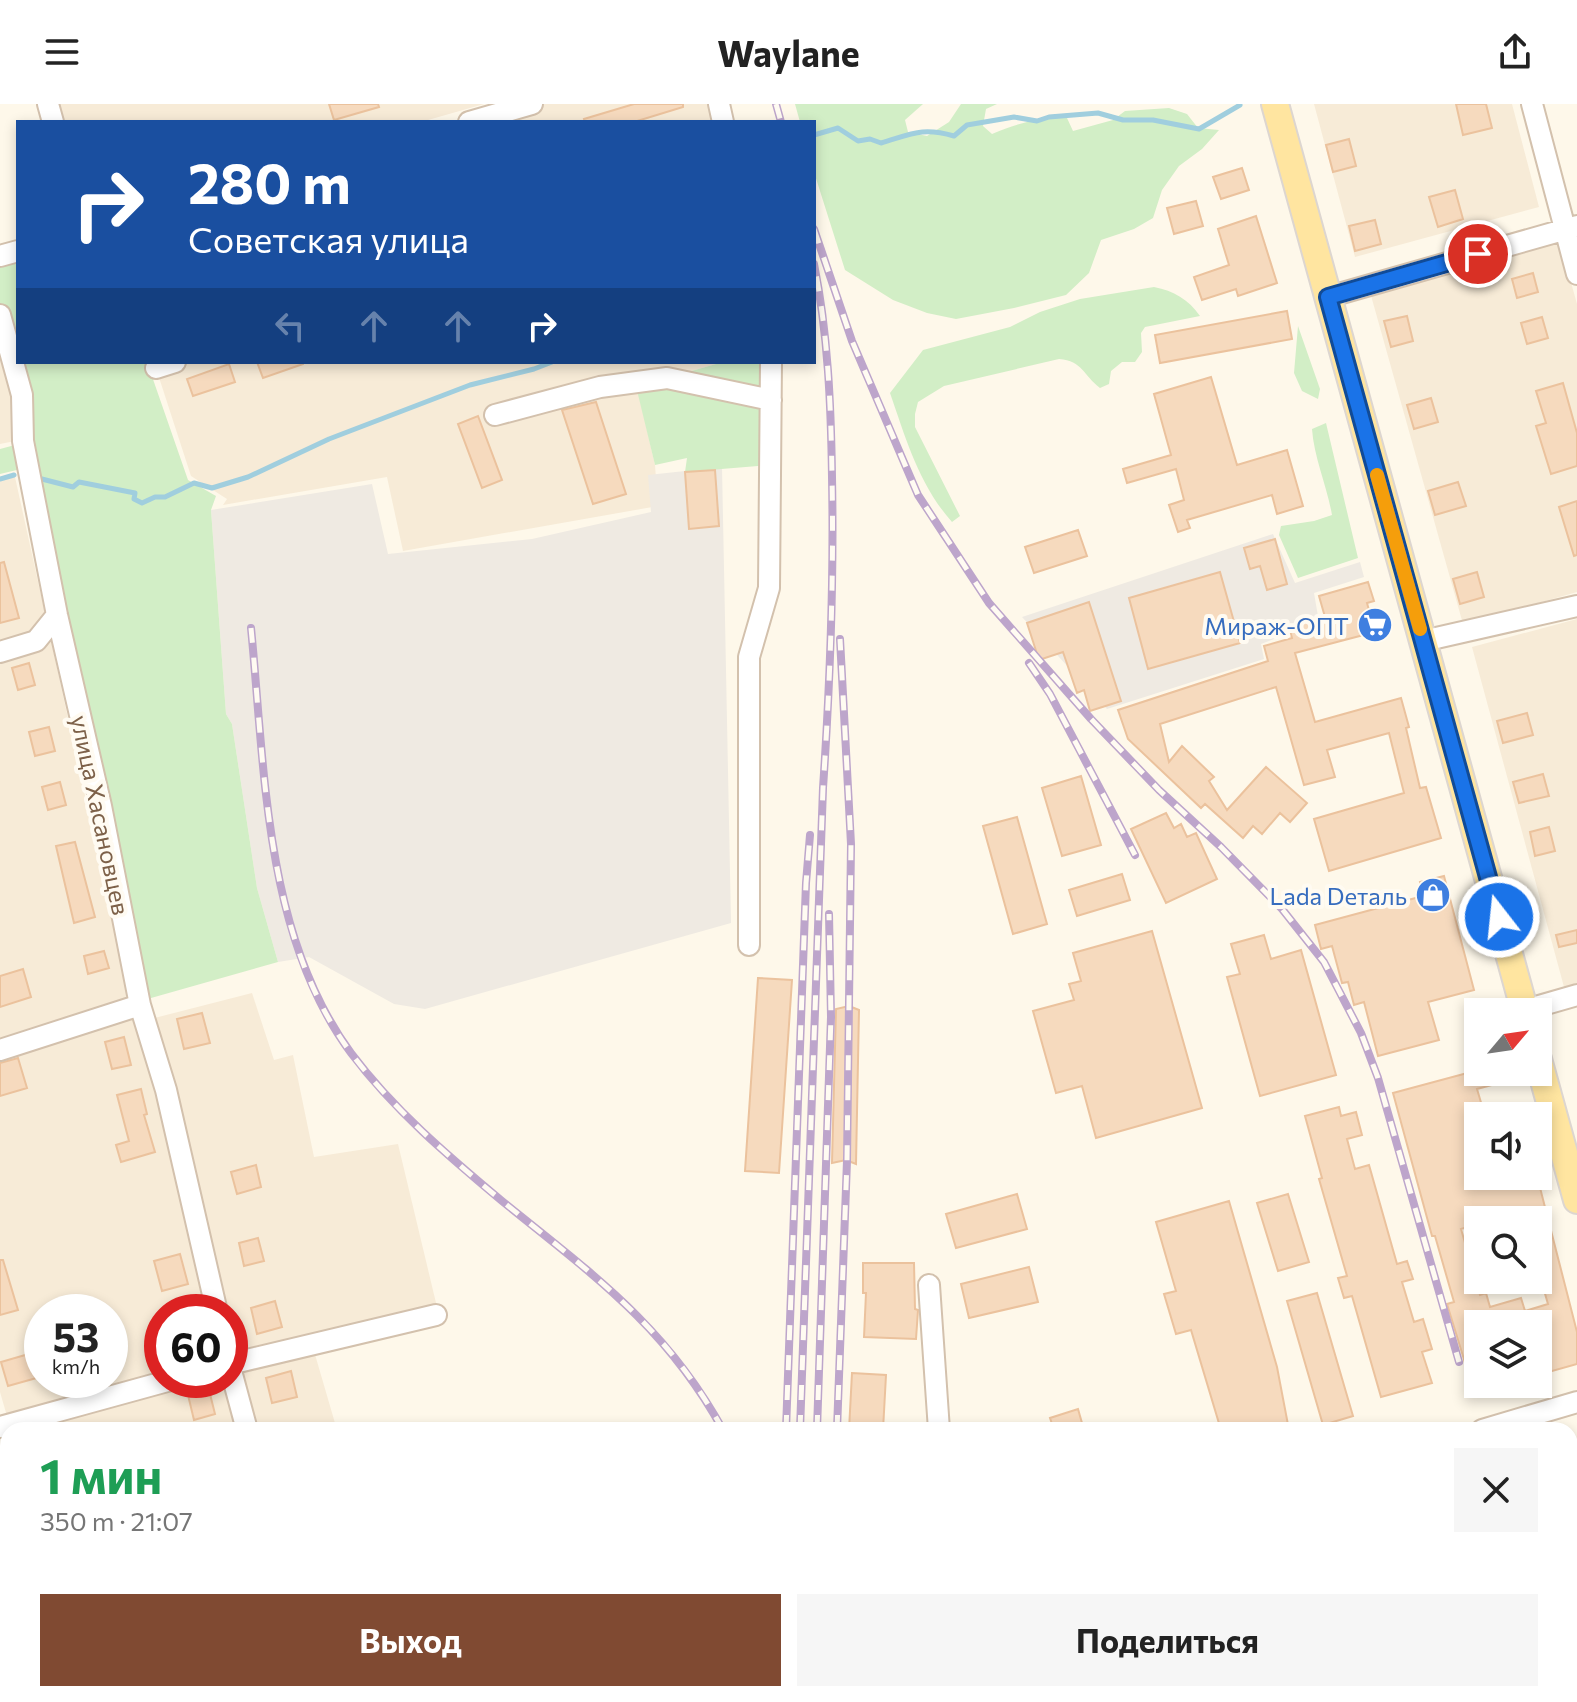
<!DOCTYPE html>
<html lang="ru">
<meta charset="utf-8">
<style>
body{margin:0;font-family:Commissioner,sans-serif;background:#f6f6f6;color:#222;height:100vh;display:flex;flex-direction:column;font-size:30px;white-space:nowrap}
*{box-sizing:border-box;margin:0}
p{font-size:26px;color:#767676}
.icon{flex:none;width:44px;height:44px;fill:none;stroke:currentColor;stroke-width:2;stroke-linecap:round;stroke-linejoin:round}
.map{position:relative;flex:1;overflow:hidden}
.side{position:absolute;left:0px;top:1318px;width:1578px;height:280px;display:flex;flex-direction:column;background:#fff;border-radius:24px 24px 0 0;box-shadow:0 4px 12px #0003}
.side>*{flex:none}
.top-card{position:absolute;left:16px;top:16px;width:800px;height:244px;border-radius:0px;box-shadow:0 4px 12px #0003;background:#1a4fa0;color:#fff;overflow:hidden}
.needle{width:52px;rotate:61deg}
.fabs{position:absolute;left:1464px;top:894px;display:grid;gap:16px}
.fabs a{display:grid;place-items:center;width:88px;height:88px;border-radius:0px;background:#fff;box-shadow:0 4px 12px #0003;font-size:40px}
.speed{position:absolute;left:24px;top:1190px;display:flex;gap:16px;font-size:40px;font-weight:700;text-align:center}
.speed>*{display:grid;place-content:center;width:104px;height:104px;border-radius:50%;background:#fff;box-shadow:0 4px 12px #0003;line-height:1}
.speed small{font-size:20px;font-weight:400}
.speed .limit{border:12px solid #d22;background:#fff;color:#111}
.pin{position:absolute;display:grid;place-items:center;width:68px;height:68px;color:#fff;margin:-34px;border:4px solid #fff;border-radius:50%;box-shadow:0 2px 8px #0007}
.me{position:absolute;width:88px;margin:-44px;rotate:344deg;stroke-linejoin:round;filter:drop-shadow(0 0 6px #0008)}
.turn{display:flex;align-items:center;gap:28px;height:168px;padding:0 40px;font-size:36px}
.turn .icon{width:104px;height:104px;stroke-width:2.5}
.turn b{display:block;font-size:56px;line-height:68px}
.lanes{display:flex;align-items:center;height:76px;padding:0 40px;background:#0003;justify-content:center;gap:40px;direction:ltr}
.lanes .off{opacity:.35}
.round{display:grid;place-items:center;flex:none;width:84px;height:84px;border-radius:0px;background:#f6f6f6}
.overview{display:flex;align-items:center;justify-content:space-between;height:136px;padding:0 40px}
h1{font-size:48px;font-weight:700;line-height:60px;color:#1e9e55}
.button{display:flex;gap:16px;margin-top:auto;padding:16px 40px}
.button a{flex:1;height:92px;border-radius:0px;background:#804a32;color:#fff;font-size:32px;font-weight:700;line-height:92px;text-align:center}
.button a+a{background:#f6f6f6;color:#222}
header{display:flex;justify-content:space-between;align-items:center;height:104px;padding:0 40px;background:#fff;font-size:36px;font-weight:700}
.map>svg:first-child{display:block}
</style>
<header><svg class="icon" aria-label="menu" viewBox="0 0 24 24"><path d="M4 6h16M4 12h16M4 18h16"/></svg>Waylane<svg class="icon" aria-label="share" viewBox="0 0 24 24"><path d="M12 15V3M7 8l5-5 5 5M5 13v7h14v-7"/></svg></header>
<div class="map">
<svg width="1577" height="1598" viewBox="0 0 1577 1598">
<rect width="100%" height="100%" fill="#fef8ea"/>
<path fill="#f7ebd7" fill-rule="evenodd" d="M57,0H484L421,18H62Z
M532,0H719L723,18H469Z
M1314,0H1512L1539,103L1355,153Z
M1559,135L1577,200V488L1463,520L1370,188Z
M0,254L11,293L15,337L0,340Z
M154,258H723L667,274L636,278L655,361L658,402L403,447L387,373L223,401L227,395L191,372Z
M15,373L135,919L252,889L274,956L293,951L314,1053L398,1040L437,1203L314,1247L337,1326H11L0,1288V377ZM42,1208H110V1276H42ZM162,1208H230V1276H162Z
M1577,515V879L1564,883L1472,543Z
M0,1462L8,1490V1590H36L38,1598H0Z
M85,1590H471L472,1598H88Z"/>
<path fill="#efeae2" d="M722,363L731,819L425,905L394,900L309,853L278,858L257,784L232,620L226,610L211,406L372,380L388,450L532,435L651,408L648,371Z
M1273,430L1295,479L1360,458L1364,473L1314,489L1319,518L1261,540L1264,555L1107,605L1022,513Z
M575,1590H737L738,1598H577Z"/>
<path fill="#d2eec6" d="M795,0H923L905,16L908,28L927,32L949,18L961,0H997L986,5L983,22L992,30C1018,19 1040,13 1067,14L1073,27L1113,16L1125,7L1169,4L1187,10L1198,24L1219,26L1202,45L1179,62L1162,86L1153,114L1134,125L1101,136L1089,169L1066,191L1014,204L956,215L927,209L893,196L845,166L814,68V18H800Z
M18,154V258H147L188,376L216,392L211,406L226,610L232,620L257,784L278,858L144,896L0,203V159Z
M1154,183C1174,187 1188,195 1200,212L1145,223L1141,229L1142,248L1135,258H1122L1111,267L1109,280L1100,284C1083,271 1083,257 1059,255L944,282L918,298L915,310V323L960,412L952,418C919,381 906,335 890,289L923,246L1010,223L1040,208L1080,195Z
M1298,222L1320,285L1318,295L1302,287L1294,269Z
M723,258H771V361L685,368L687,354L655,361L635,278L667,274Z
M1326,319L1358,454L1298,474L1279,431L1281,422L1314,417L1332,411C1327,382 1314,354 1312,325Z
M15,341L21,365L0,370V345Z"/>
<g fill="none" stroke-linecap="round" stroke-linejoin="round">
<path stroke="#a0cede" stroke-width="5" d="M814,31L838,24L858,37L870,35L881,39C912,30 922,23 954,32L967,21L1014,13L1037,17L1049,13L1098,9L1123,16H1153L1199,25L1240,1
M38,374L73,383L79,378L135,389L134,395L142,399L155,393H165L194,379L212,384L248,373L329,335L470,281L534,265L552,258
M0,375L14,371"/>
</g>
<path fill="#f6dabe" stroke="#ebc29d" stroke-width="2" fill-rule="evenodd" d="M329,0H378L379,3L334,16Z
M634,0H683V3L634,18H585L584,15Z
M1456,0H1486L1492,24L1463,31Z
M1349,35L1356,62L1333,68L1326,41Z
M1242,64L1249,86L1221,95L1213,73Z
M1455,86L1463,115L1438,123L1429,93Z
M1196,97L1203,122L1174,130L1167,104Z
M1256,112L1277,179L1238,192L1236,185L1202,196L1194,173L1229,161L1218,125Z
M1375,116L1381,140L1355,147L1349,122Z
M1533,169L1538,188L1517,194L1512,175Z
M1287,207L1292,235L1160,259L1155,231Z
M1407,212L1413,237L1391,243L1384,217Z
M1542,213L1548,234L1527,240L1521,219Z
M257,258H303V260L263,274Z
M229,260L235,278L193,292L187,275Z
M1211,273L1237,361L1287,346L1303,402L1277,410L1272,391L1187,416L1190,424L1178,428L1169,401L1184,396L1176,365L1127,379L1123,365L1171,351L1154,290Z
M1563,279L1577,329V362L1551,370L1536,322L1546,319L1536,287Z
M1431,294L1438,318L1414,325L1407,301Z
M596,298L626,390L593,400L562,306Z
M478,312L502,376L482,384L458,320Z
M715,366L719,422L689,425L685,368Z
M1458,378L1466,402L1435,411L1428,387Z
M1577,397V451L1574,452L1559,403Z
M1078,426L1087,452L1034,469L1025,443Z
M1275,435L1287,480L1267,486L1260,462L1250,465L1244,444Z
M4,458L19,514L0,519V459Z
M1220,468L1240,539L1148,565L1129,494Z
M1477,468L1484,493L1460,500L1453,475Z
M1368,478L1374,497L1367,499L1375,528L1295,549L1315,618L1401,594L1409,623L1406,624L1420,684L1426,683L1441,734L1329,767L1314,715L1404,689L1389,629L1327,646L1335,673L1304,681L1276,583L1160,620L1169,658L1182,642L1214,673L1209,677L1227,706L1266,663L1307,699L1290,718L1280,709L1262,730L1253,722L1243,734L1205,700L1201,704L1128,635L1118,606L1268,557L1264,542L1292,534L1289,523L1325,513L1319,492Z
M1089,498L1121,597L1090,607L1084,586L1077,589L1063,548L1039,556L1027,519Z
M29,559L35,581L18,586L12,564Z
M1527,609L1533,631L1503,639L1497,617Z
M49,623L55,647L35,652L29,628Z
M1543,670L1549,692L1519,699L1513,678Z
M1081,672L1101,741L1062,752L1042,684Z
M60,678L66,701L48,706L42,683Z
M1166,709L1174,724L1181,720L1187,733L1196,729L1217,775L1166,799L1131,725Z
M1017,713L1047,820L1013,830L983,722Z
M1549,723L1555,747L1535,752L1530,728Z
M75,738L95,813L74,819L56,742Z
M1122,770L1130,796L1077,812L1069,786Z
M1444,772L1474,886L1428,898L1439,936L1378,952L1364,898L1354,901L1348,878L1342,879L1332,842L1321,845L1315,821L1423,792L1420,778Z
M1577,826V839L1559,843L1556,831Z
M1152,827L1202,1004L1096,1034L1082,982L1056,989L1033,907L1074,896L1069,880L1081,877L1073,849Z
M1264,831L1271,855L1301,846L1336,971L1260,992L1227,873L1240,870L1231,840Z
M104,847L109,864L88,870L84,852Z
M23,865L31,893L0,903V872Z
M758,874L792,876L779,1069L745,1067Z
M849,902L859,906L856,1060L846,1056L832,1059L836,905Z
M202,909L210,939L184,945L177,915Z
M124,933L131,961L112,965L105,938Z
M18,954L27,984L0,992V959Z
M1471,968H1525V972L1477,985L1485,1012H1478V1072H1537L1577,1228V1260L1538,1271V1220H1478V1287L1474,1288L1447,1200L1454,1198L1435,1132H1432L1393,989ZM1523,1108L1525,1116H1538V1176H1541L1548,1200L1525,1207L1521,1194L1490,1203L1486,1189L1480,1191L1461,1125L1478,1120V1116H1492Z
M141,985L147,1010L144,1011L155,1048L121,1058L116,1041L129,1037L117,991Z
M1339,1003L1341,1012L1356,1008L1362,1031L1347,1035L1355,1065L1369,1061L1397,1160L1407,1157L1413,1175L1402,1178L1414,1218L1423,1215L1432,1245L1422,1248L1432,1279L1381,1293L1352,1192L1344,1194L1338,1174L1347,1172L1319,1075L1322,1074L1305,1012Z
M256,1061L261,1083L237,1090L231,1068Z
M1017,1090L1027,1125L956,1144L946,1110Z
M1288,1090L1309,1158L1278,1167L1257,1099Z
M1229,1097L1277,1263L1289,1326H1221L1191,1226L1176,1230L1164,1190L1176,1187L1156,1118Z
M258,1134L264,1157L244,1162L239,1139Z
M180,1150L188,1180L162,1187L154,1157Z
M0,1156H3L18,1206L0,1211Z
M863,1159H914L915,1205L918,1206L916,1235L864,1233L866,1189H863Z
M1029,1163L1038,1198L969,1214L961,1180Z
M1317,1189L1353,1312L1323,1321L1287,1197Z
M275,1197L282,1223L257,1230L251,1204Z
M32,1249L40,1273L8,1282L1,1258Z
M291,1267L297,1293L272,1299L266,1274Z
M852,1269L886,1271L883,1326H849Z
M209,1286L215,1310L194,1316L188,1291Z
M1078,1305L1084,1326H1054L1050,1314Z"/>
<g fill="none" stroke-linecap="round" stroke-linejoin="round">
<g stroke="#d3c1ad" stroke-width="24">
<path id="minor" d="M48,0L53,18
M719,0L723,18
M1532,0L1577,170
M469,18L532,0
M0,152L18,147
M1328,193L1577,122
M0,211L22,291L23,337L57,511L101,702L140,901L166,986L217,1208
M156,264L175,258
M495,311L600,283L667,274L771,296
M1423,537L1577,502
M0,548L36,537L57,511
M749,841V553L769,484L771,258
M1525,906L1577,891
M0,946L140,901
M929,1181L939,1326
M230,1260L436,1211
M230,1263L247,1326
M0,1323L171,1276
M1482,1326L1577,1298
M0,1419L8,1447
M49,1590L51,1598
M318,1590L320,1598
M1222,1590L1224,1598
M1450,1590L1452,1598
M488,1598L521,1590"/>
</g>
<g stroke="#ddd6d0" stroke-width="30">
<path id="major" d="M1275,0L1525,908
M1538,955L1577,1096"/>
</g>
<use href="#minor" stroke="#fff" stroke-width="20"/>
<use href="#major" stroke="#ffe5a0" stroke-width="26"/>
<g stroke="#bda5cb" stroke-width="8">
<path id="rail" d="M776,0L781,18
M814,125L852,237L918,391L989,499L1091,615L1159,686L1221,743L1282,805L1324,858L1361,929L1378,974L1459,1258
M251,524C265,665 264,831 351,949C394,1006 447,1051 502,1097C592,1170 666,1222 723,1326
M1029,559L1050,590L1135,751
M786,1326L806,779L810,731
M800,1326L823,684C830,581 834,477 832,373C831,302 828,229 814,160
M817,1326L831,913L829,810
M837,1326L847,1057L851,740L840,535
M776,1598V1590
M790,1598V1590
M807,1598V1590
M828,1598L829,1590
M847,1598L848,1590
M860,1598V1590
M873,1598V1590
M887,1598V1590
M935,1598V1590"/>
</g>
<use href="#rail" stroke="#fffbf2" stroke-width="5" stroke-dasharray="15" stroke-linecap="butt"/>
</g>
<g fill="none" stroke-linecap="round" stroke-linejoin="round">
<g stroke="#114b97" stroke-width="20">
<path id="route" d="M1478,150L1328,193L1499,813"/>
</g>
<use href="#route" stroke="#1a73e8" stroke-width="14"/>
<path stroke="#f59e0b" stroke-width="14" d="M1377,371L1420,525"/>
</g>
<defs>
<g id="supermarket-disc" transform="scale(1.8)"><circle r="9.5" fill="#3f7fe0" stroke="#fffbf2"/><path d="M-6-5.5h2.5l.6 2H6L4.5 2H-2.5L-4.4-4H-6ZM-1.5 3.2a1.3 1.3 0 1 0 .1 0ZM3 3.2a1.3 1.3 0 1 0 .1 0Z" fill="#fff"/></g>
<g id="shop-disc" transform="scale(1.8)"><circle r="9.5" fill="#3f7fe0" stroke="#fffbf2"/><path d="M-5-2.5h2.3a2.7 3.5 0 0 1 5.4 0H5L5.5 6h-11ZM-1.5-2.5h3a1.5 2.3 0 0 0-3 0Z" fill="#fff"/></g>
</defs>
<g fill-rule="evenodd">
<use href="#supermarket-disc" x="1375" y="521"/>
<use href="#shop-disc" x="1433" y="791"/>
</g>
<g text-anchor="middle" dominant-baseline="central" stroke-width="8" stroke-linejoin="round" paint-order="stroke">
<g font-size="24" fill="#366cbe" stroke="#fffbf2" text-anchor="end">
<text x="1349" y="521">Мираж-ОПТ</text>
<text x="1407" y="791">Lada Dеталь</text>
</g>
<g font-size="24" fill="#7d6149" stroke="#fffbf2">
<text transform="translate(101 711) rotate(78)">улица Хасановцев</text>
</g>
</g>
</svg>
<div class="fabs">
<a><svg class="needle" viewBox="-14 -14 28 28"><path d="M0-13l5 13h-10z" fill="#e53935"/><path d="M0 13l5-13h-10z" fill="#767676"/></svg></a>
<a><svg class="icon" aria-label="sound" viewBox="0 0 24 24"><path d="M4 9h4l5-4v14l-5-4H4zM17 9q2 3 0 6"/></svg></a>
<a><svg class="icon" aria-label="search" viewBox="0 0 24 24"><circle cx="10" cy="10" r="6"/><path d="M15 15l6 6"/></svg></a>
<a><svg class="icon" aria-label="layers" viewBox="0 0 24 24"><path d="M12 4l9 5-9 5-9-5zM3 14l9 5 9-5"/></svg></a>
</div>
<div class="speed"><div>53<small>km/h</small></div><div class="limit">60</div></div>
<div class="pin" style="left:1478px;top:150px;background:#d93025"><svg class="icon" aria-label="arrive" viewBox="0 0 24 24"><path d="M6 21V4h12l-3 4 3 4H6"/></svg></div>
<svg class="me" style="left:1499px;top:813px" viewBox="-20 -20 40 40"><circle r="17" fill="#1a73e8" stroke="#fff" stroke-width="3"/><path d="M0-11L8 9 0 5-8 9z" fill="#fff"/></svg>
<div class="top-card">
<div class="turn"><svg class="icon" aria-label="right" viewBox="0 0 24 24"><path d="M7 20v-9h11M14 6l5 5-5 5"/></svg><div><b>280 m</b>Советская улица</div></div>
<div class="lanes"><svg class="icon off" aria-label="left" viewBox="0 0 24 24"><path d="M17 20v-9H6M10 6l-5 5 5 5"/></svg><svg class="icon off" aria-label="ahead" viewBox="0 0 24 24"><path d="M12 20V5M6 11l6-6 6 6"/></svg><svg class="icon off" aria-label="ahead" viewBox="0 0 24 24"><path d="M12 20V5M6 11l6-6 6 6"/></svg><svg class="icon" aria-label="right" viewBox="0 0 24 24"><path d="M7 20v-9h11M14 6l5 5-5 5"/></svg></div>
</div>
<section class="side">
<div class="overview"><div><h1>1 мин</h1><p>350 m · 21:07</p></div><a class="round"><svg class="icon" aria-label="close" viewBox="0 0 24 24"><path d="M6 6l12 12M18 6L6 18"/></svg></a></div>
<div class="button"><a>Выход</a><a>Поделиться</a></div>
</section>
</div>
